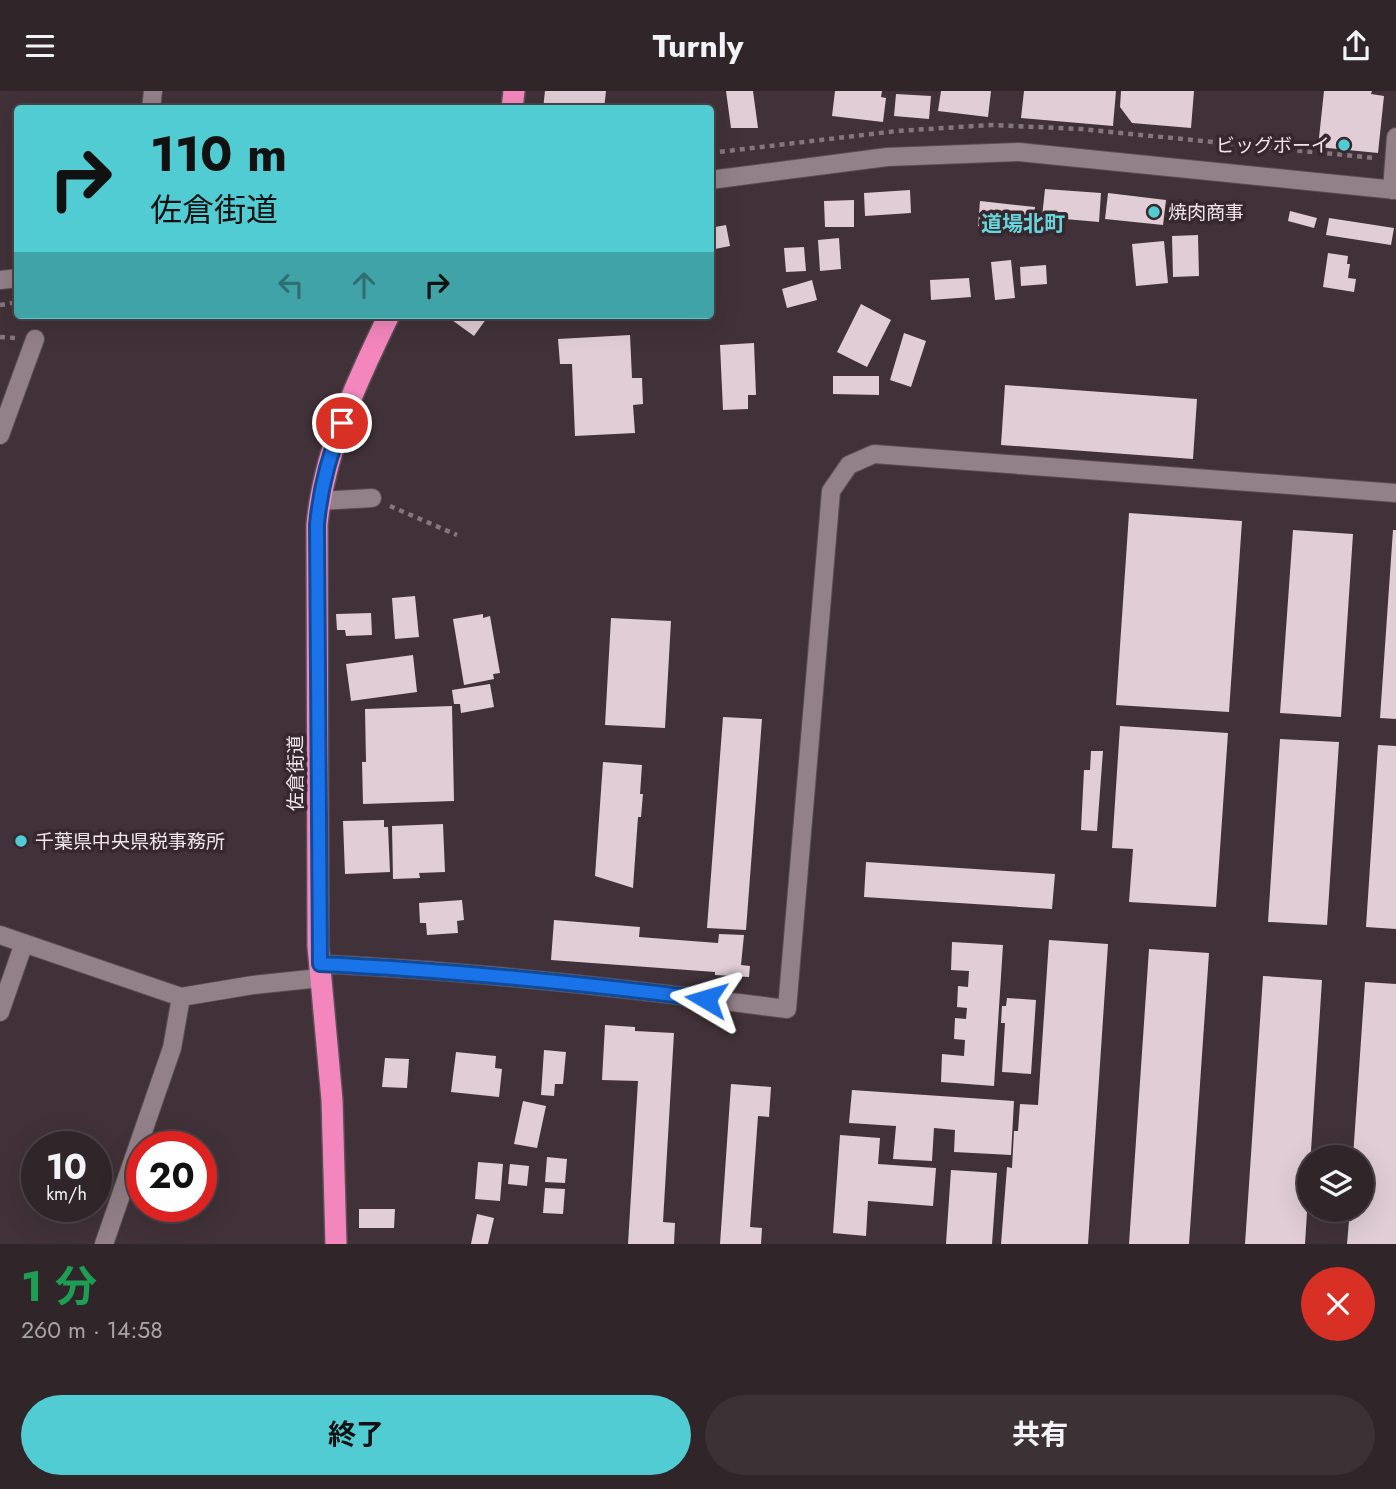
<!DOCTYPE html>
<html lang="ja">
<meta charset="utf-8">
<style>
body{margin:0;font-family:Jost,"Noto Sans JP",sans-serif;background:#3c3236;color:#f1f3f6;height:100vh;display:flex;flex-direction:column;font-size:26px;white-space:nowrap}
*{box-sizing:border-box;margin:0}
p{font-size:23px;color:#a8a5a8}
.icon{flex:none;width:38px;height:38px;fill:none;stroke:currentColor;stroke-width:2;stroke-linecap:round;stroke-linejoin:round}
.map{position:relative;height:1153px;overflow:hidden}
.sheet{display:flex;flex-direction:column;background:#30262a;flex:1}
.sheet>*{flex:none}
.hud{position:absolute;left:14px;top:14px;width:700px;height:214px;border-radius:7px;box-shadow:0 7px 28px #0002,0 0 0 2px #4b4347;background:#51ccd2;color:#111;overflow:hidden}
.controls{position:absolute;left:1297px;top:1054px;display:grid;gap:14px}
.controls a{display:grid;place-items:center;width:77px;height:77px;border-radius:50%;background:#30262a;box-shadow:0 7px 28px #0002,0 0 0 2px #4b4347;font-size:35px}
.speed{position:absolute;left:21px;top:1040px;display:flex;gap:14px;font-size:35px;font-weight:700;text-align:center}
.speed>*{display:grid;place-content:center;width:91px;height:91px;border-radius:50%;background:#30262a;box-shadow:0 7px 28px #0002,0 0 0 2px #4b4347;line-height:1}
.speed small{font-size:18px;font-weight:400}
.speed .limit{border:10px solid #d22;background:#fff;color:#111}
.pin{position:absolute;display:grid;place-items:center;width:60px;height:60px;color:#fff;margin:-30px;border:4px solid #fff;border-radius:50%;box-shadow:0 2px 7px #0007}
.me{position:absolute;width:77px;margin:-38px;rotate:277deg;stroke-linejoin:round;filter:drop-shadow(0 0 5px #0008)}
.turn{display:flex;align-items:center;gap:24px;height:147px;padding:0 21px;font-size:32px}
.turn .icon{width:91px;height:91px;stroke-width:2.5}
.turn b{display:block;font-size:49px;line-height:60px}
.lanes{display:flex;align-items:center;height:66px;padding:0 21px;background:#0003;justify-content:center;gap:35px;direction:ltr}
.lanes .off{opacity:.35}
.round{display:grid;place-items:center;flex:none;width:74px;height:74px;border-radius:37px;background:#3c3236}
.head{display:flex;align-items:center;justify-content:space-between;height:119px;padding:0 21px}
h1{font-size:42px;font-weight:700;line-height:52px;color:#1e9e55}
.cta{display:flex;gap:14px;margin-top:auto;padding:14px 21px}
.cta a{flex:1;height:80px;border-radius:42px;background:#51ccd2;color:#111;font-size:28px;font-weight:700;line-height:80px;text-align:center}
.cta a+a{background:#3c3236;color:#f1f3f6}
header{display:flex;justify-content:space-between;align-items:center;height:91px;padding:0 21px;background:#30262a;font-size:32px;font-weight:700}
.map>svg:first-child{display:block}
</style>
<header><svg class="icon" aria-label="menu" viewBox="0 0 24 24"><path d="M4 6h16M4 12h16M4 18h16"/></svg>Turnly<svg class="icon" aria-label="share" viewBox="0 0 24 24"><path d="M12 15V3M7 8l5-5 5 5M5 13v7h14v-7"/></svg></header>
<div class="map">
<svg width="1396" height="1153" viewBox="0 0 1396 1153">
<rect width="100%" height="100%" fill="#403238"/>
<path fill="#e0cdd5" d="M545,0H606L604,18H543Z
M726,0H753L758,37H731Z
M835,0H882L881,6L886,7L883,31L832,25Z
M941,0H991L988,26L938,20Z
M1024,0H1116L1113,35L1021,27Z
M1121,0H1194L1191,37L1132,32L1120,16Z
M1324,0H1372L1371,3L1384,5L1378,62L1318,56Z
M896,3L931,5L929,28L894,25Z
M1045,98L1101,102L1099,131L1042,126Z
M910,99L911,122L865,125L864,102Z
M1108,102L1166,109L1163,134L1105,128Z
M854,109V136H825L824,110Z
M980,110L1035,116L1032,141L978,135Z
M1290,120L1317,127L1314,137L1288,130Z
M1329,127L1394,137L1391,154L1326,144Z
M726,134L730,155L710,159V137Z
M1198,144L1199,185L1173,186L1172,145Z
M839,147L841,178L820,180L818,149Z
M1164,150L1168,192L1136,195L1132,153Z
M804,156L806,180L786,181L784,157Z
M1328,162L1348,165L1347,173H1350L1348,187L1356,188L1354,201L1323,196Z
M1011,169L1015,207L995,209L991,171Z
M1046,174L1047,193L1021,195L1020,176Z
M969,187L971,206L931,209L930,189Z
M812,189L817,209L787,217L782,198Z
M861,213L891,229L867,276L837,261Z
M445,224H489L474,245Z
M904,242L926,250L911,296L890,289Z
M630,244L632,287H642L643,313L633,314L635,342L575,345L572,273H560L558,248Z
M754,252L756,304H748V318L723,319L720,254Z
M833,285H879V304L833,303Z
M1005,294L1197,308L1193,368L1001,354Z
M1129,422L1242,430L1229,621L1116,614Z
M1293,439L1353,443L1341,626L1280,622Z
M1393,439H1396V628L1380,627Z
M415,505L419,546L395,548L392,507Z
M371,522L372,544L346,545L345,539H337L336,523Z
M483,523V527L490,525L500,582L493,583L494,588L464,594L453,528Z
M611,527L671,530L665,637L605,634Z
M413,564L417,601L351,610L346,573Z
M490,593L494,616L461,622L460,613H454L452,599Z
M452,615L454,710L363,713L362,671H366L365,618Z
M723,626L762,628L746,839L707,837Z
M1120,635L1228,642L1216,816L1129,811L1133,758L1112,757Z
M1280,648L1339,651L1327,834L1268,831Z
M1378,654L1396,655V838L1366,836Z
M1091,660H1103L1097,740L1081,739L1084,679H1090Z
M603,671L642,674L640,703H643L641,726H638L633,797L595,785Z
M384,729V736H388L390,781L345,783L343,730Z
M443,733L445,781L419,782L420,787L393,788L392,735Z
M866,771L1055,783L1052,818L864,806Z
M462,809L464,829L457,830L458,842L427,844L426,832H420L419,812Z
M554,829L640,836L639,846L718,852L719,843L744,844L741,874L750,875L749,886L715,884V881L551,869Z
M1049,849L1108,853L1088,1153H1001L1007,1076L1012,1077L1014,1040H1018L1020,1013L1038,1014Z
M952,851L1003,854L994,995L941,991L942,963L964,965L965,949L954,948L955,927L966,928L967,917L957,916L958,895L968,896L969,880L951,879Z
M1149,858L1209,862L1189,1153H1129Z
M1263,885L1322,889L1305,1153H1245Z
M1365,891L1396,893V1153H1347L1350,1118H1362V1066H1353Z
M1007,907L1036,909L1031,983L1002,981L1005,932H1001L1002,915H1006Z
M605,934L635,936V940L674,942L663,1131L675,1132L674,1153H628L638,990L602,989Z
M544,959L566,961L563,993H555L554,1005L541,1004Z
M456,961L496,965L495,977L502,978L499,1006L451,1001Z
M385,967L409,968L407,997L382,996Z
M731,993L771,996L769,1026L758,1025L750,1136L762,1137L761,1153H720Z
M852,999L1014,1010L1011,1064L954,1061L955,1039L934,1037L932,1070L893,1068L896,1035L849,1032Z
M523,1010L546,1015L537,1057L514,1053Z
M840,1044L880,1047L878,1073L936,1077L933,1115L868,1110L866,1145L833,1142Z
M547,1066L567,1068L565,1092L545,1091Z
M478,1071L503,1073L500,1110L475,1108Z
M510,1073L529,1075L527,1095L508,1093Z
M951,1079L997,1082L992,1153H946Z
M545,1097L565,1098L563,1123L543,1122Z
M359,1118H395L394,1137H359Z
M477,1123L494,1127L488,1153H471Z"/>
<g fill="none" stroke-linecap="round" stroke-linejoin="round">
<g stroke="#5b4e54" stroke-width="20">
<path id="minor" d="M151,18L153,0
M710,89L887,66L1019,61L1396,99
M1392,99L1396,46
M0,189L18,187
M0,344L35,248
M319,410L372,407
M0,844L181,906L253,894L320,887
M320,873C476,880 631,898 787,918L831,400L849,374L874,363L1396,402
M0,921L24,852
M104,1153L172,957L181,906"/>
</g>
<g stroke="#5b4e54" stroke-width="24">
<path id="highway" d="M512,18L514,0
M336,1153L332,1009L318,855L317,434C324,360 357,290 389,224"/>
</g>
<path stroke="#83777c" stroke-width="4.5" stroke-dasharray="5 5" stroke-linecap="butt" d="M710,62L897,40L991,34L1081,38L1374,67
M0,214L18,211
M0,246L16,247
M390,415L457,444"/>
<use href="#minor" stroke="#938189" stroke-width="18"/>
<use href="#highway" stroke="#f387bd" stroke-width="21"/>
</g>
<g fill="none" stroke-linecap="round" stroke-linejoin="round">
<g stroke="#114b97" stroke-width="18">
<path id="route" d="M342,332C329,365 320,399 317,434L320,873C449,879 578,892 706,908"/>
</g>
<use href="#route" stroke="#1a73e8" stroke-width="12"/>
</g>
<g fill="#51ccd2" stroke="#36282e" stroke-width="2.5">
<circle cx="1344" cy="54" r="7"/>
<circle cx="1154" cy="121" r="7"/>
<circle cx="21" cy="750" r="7"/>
</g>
<g text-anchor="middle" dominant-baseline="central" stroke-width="7" stroke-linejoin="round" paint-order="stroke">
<g font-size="19" fill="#efe5e9" stroke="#36282e" text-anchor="start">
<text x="1330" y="54" text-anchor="end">ビッグボーイ</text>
<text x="1168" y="121">焼肉商事</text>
<text x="35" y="750">千葉県中央県税事務所</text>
</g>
<g font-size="19" fill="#efe5e9" stroke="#36282e">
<text transform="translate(295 682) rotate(-90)">佐倉街道</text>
</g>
<g font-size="21" font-weight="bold" fill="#68d5db" stroke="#36282e">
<text x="1023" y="133">道場北町</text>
</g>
</g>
</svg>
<div class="controls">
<a><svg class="icon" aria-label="layers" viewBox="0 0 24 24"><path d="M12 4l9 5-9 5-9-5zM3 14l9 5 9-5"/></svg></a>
</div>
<div class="speed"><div>10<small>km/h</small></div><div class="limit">20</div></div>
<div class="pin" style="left:342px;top:332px;background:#d93025"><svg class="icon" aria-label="arrive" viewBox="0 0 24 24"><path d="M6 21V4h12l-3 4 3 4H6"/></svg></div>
<svg class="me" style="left:706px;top:908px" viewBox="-20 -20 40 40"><path d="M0-17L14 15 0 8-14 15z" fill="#1a73e8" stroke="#fff" stroke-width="4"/></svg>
<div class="hud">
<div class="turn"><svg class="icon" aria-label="right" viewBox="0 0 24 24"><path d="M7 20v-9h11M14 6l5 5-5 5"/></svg><div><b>110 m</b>佐倉街道</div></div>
<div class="lanes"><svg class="icon off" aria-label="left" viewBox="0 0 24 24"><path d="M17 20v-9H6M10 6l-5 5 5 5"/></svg><svg class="icon off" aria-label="ahead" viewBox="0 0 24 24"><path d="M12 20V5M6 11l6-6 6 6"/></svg><svg class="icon" aria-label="right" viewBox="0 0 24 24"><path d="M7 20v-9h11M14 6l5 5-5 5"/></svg></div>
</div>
</div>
<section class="sheet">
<div class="head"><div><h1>1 分</h1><p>260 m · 14:58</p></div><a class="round" style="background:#d93025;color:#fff"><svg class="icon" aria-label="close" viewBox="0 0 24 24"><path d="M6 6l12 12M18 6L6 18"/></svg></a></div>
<div class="cta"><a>終了</a><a>共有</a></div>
</section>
